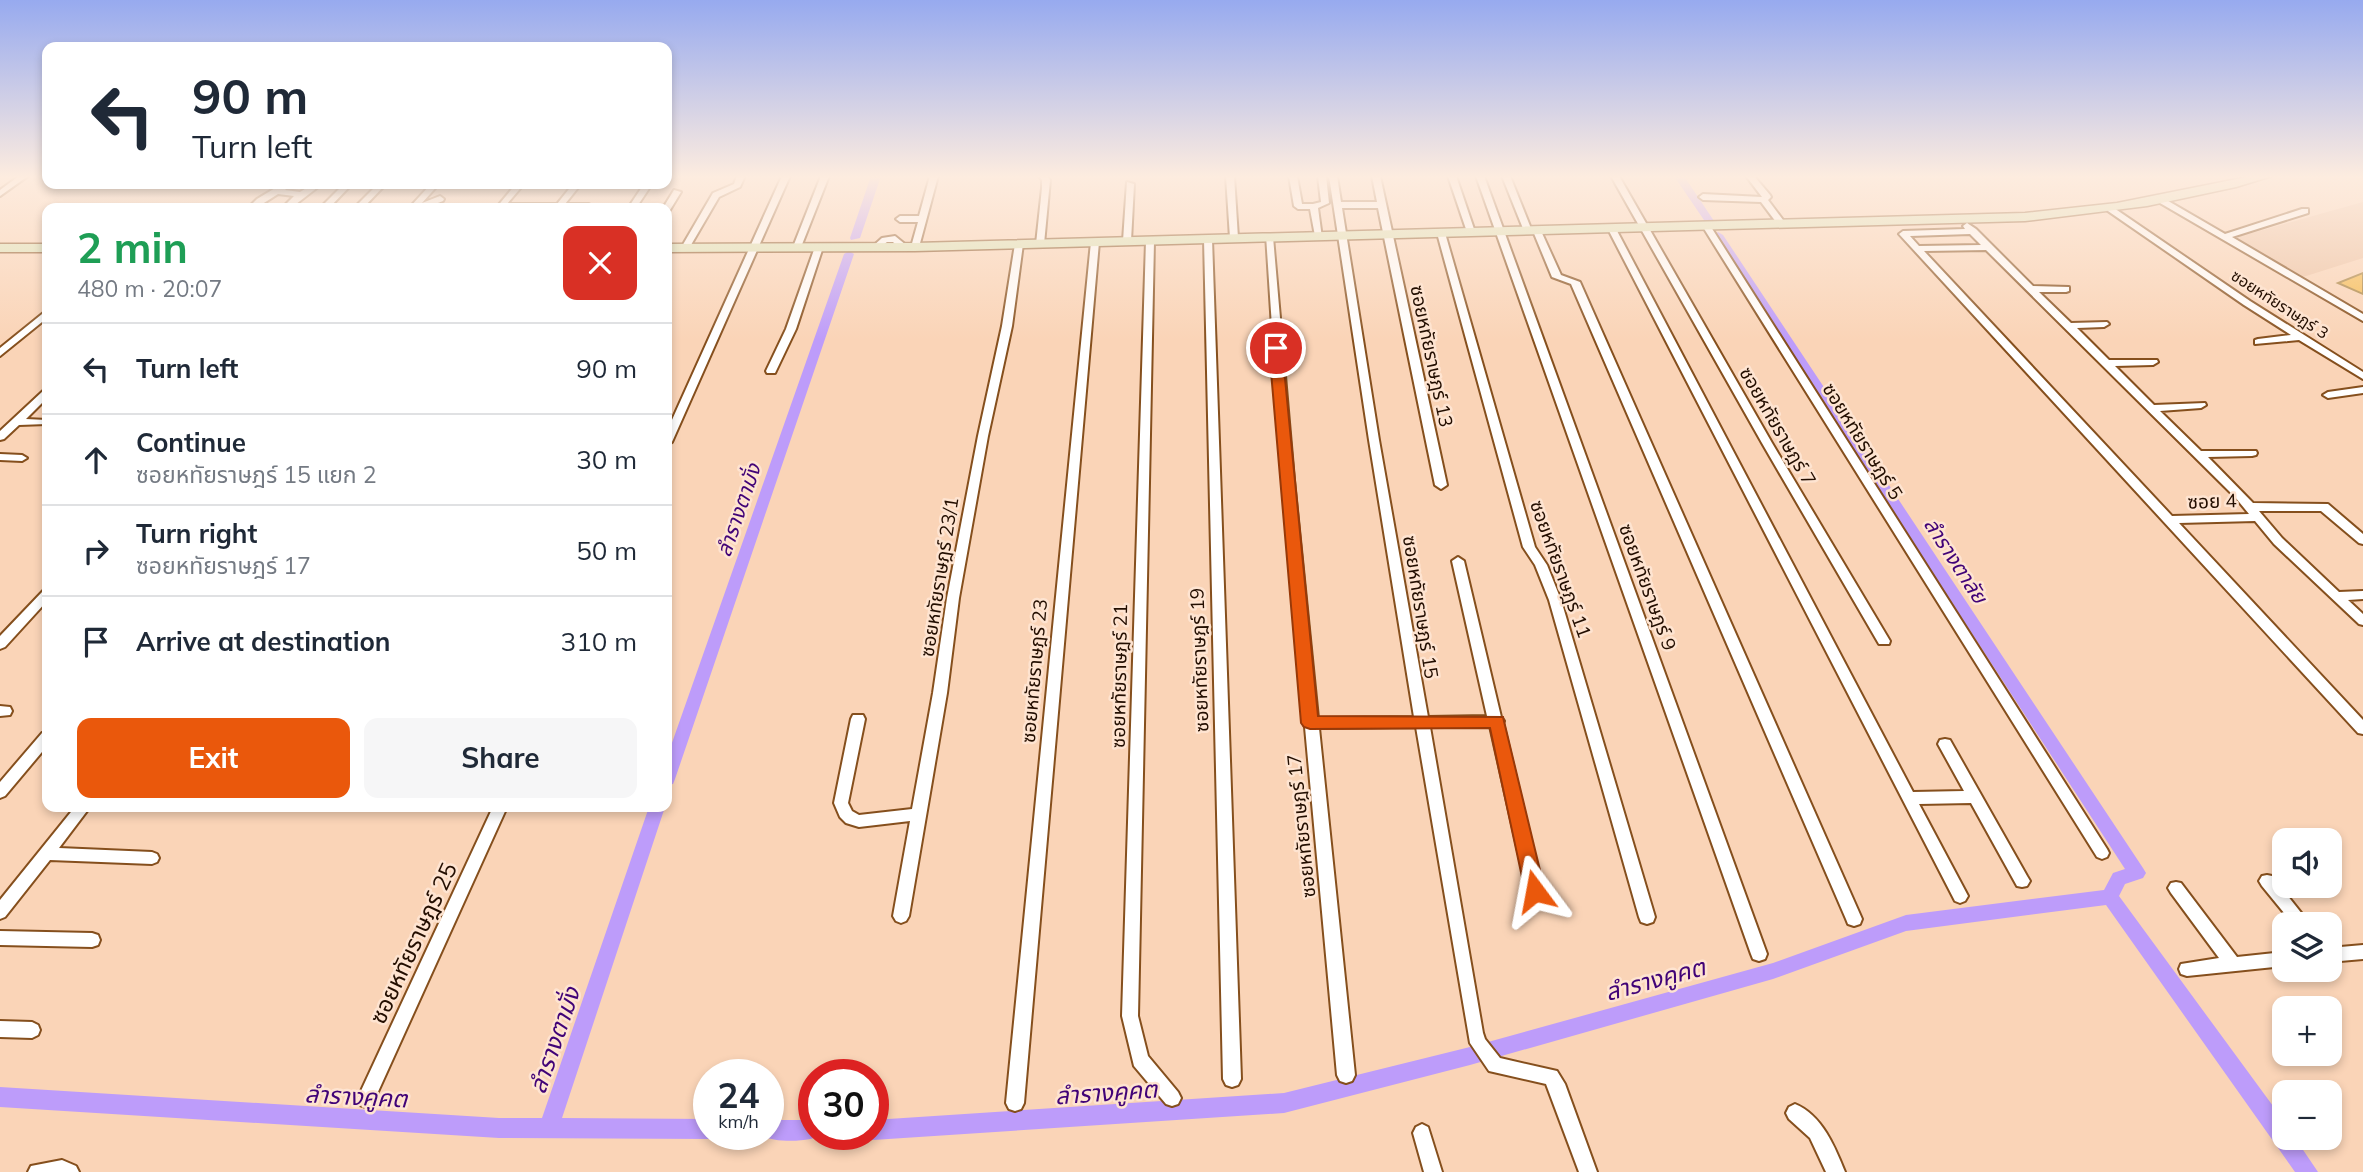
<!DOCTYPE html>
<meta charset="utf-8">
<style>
body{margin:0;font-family:Mulish,"Noto Sans Thai",sans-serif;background:#f6f6f7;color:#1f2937;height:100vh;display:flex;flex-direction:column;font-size:26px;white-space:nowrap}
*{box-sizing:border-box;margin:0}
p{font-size:23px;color:#747a83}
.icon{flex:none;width:38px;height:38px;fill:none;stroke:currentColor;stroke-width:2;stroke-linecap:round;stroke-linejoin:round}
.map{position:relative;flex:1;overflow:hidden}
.details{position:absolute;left:42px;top:203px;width:630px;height:609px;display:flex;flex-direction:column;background:#fff;border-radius:14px;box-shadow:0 4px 10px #0003}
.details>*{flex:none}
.banner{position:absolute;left:42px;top:42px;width:630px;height:147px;border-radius:14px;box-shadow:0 4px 10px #0003;background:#fff;color:#1f2937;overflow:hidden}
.buttons{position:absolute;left:2272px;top:828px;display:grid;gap:14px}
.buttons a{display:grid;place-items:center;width:70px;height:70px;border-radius:14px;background:#fff;box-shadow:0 4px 10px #0003;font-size:35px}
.speed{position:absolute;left:693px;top:1059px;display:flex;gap:14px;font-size:35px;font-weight:700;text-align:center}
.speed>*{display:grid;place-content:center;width:91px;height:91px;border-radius:50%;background:#fff;box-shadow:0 4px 10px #0003;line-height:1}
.speed small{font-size:18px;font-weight:400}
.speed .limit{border:10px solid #d22;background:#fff;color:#111}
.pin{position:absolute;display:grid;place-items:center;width:60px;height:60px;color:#fff;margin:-30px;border:4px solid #fff;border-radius:50%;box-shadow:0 2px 7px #0007}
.me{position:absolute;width:77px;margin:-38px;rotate:347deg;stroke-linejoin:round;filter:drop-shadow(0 0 5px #0008)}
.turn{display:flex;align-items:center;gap:24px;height:147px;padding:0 35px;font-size:32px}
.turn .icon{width:91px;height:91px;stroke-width:2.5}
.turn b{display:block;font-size:49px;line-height:60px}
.round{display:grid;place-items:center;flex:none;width:74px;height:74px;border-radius:14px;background:#f6f6f7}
.head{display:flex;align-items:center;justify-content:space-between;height:119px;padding:0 35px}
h1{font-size:42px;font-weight:700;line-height:52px;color:#1e9e55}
.primary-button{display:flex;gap:14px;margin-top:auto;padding:14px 35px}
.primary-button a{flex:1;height:80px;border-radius:14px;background:#ea580c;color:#fff;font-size:28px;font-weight:700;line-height:80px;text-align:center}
.primary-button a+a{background:#f6f6f7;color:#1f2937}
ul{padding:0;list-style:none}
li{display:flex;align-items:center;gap:21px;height:91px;padding:0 35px;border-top:2px solid #e0e1e3}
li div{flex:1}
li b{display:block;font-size:26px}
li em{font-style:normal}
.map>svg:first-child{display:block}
</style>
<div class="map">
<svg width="2363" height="1172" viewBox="0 0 2363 1172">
<rect width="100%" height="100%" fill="#fad4b7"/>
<path fill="#eec4a5" d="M2363,202V258L2303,277L2234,238Z"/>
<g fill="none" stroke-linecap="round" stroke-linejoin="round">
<path fill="#bd9cfa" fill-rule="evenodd" d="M871,176H881L860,238L851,240L850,238Z
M1674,176H1684L1714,221L1712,223H1706Z
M1718,232L1723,235L2143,868L2146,873L2143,878L2125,884L2119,896L2284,1121V1138H2295L2318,1172H2295L2106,905L1906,931L1773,979L1470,1065L1284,1113L873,1140L866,1137L865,1134H873V1120L1284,1093L1470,1047L1773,963L1906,915L2104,890L2113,873L2125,869L1713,235Z
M849,251L854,254L675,779L673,784L667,785V757L844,254Z
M649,807H665L562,1118L709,1119V1134H717L716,1136L709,1139L499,1138L0,1107V1087L499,1118H542Z
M768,1120H814V1134H822C814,1143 768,1143 760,1134H768Z"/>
</g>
<path fill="#f5bc55" stroke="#ab8543" stroke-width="2" d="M2363,273V294L2338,283Z"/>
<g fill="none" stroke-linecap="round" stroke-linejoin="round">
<g stroke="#854f1d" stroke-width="4">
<path id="minor" d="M19,176H28L0,196V190Z
M737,176H745L740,187L719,197L688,250H682L681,248L713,193L734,184Z
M782,176H790L672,442L667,445V431Z
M821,176H829L801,247L794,249L793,247Z
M930,176H938L919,247L915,250L911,247L918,222H900L896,219L900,216H919Z
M1039,176H1047L1050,180L1044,244L1040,247L1036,244L1042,188V180Z
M1226,176H1234L1238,238L1234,241L1230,238Z
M1289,176H1297L1302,204H1313L1321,202L1318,176H1326L1329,203L1318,208L1322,238L1315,236L1310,209H1298L1294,206Z
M1329,176H1337L1341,202H1377L1372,176H1380L1447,485L1441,489L1435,485L1378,208H1342L1379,440L1428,717L1487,716L1452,561L1458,557L1464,561L1501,717L1504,721L1503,723L1543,891L1540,896L1535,898L1530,896L1527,891L1490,726L1430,727L1483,1033L1485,1039L1500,1058L1557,1071L1565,1084L1597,1172H1579L1546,1084L1489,1071L1470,1043L1416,727L1319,728L1355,1075L1352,1081L1346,1083L1340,1081L1337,1075L1305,727L1303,723L1305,720L1282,480L1266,235L1273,237L1294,480L1318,718L1414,717L1369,440Z
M1448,176H1456L1475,232L1474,234L1467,232Z
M1476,176H1484L1767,954L1765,959L1759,961L1753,959L1751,954Z
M1502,176H1510L1532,231L1531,233L1524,231Z
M1611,176H1619L1772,443L1890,641L1889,644H1879L1762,443Z
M1746,176H1754L1770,195L1771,197L1768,200L1786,224L1785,226H1779L1761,202L1703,200L1699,197L1703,194L1762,197Z
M1127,182L1134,184L1131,241L1127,244L1123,241Z
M282,184H291L285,190L300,192L313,184H322L291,208H282L294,196L278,194L256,208H248L257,199Z
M344,184H352L329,208H320Z
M378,184H386L363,208H354Z
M431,184H439L422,203L440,196L444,199L443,201L425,208H409Z
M516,184H524L507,204H557L573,184H581L565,204H589L593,207L496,208Z
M644,184H652L636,208H628Z
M674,190L681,192L670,210H667V208H663Z
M2163,198L2225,234L2302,209H2308V213L2232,237L2363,314V321L2160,203L2159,201Z
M2111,206L2250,301L2363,372V379L2299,340L2255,344V340L2258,339L2291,335L2244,305L2108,211L2107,209Z
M1967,223L1976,229L2033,286L2069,287V291L2066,292H2039L2071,323L2107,322L2109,324L2104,327L2077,328L2109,360H2157L2158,362L2153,365L2115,366L2154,405L2205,403L2206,405L2201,408L2160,411L2201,451H2256L2257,453L2256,455L2252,456L2208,457L2253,503L2328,504L2363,534V544L2359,543L2321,511H2259L2282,538L2339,592L2363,591V599L2348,600L2363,614V625L2359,624L2274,544L2255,521L2179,523L2363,720V734L2358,733L1899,234L1903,231L1965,229L1963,226ZM1970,234L1981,245L1919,246L1910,236ZM1986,250L2235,497L2249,514L2172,516L1924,251Z
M1704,225L1711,227L2107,849L2109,853L2107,857L2102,859L2097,857L1703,227Z
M1609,227L1616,229L1913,792L1964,791L1938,744L1940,740L1945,739L1950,740L2027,876L2030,881L2027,886L2022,887L2017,886L1971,803L1919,804L1968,896L1965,901L1960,903L1955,901L1608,229Z
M1534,229L1541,231L1561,275L1580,282L1862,919L1860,924L1854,926L1848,924L1846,919L1571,284L1552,277L1533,231Z
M1441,230L1445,233L1535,547L1547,565L1561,600L1655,917L1653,922L1647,924L1641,922L1639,917L1549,600L1535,565L1523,547L1437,233Z
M895,236L906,245V249H900L893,242H887L876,250L872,247L882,238Z
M1208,236L1212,239L1241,1079L1238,1085L1232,1087L1226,1085L1223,1079L1204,239Z
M1150,238L1154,241L1138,1016L1148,1056L1178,1092L1181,1098L1178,1104L1172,1106L1166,1104L1134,1066L1122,1016L1146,241Z
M1095,239L1099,242L1024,1103L1021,1109L1015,1111L1009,1109L1006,1103L1091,242Z
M1019,241L1023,244L1012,326L988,436L959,598L947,693L909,916L906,921L901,923L896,921L893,916L910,821L859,827L846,823L840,817L834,803L851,719L853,715H863L865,719L848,803L852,811L859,815L912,809L933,693L947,598L978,436L1002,326L1015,244Z
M819,244L823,247L796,329L776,371L775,373H767L766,371L786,329L815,247Z
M47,310V318L0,356V348Z
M2363,387V393L2328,398L2323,395L2328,392Z
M47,390V398L26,419L47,420V424L19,425L4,439L0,440V431L43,391Z
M0,454L22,455L27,458L22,461L0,460Z
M47,590V601L5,647L0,649V636L43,591Z
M0,706L10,707L12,711L10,715L0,716Z
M47,732V746L5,796L0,798V782L42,733Z
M75,807H90L59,848L152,852L157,854L159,858L157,862L152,864L50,860L5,917L0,919V900Z
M493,807H507L372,1105L366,1107L360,1105L357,1099L360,1093Z
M2267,875L2272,876L2310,924H2293L2262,886L2259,881L2262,876Z
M2176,882L2181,883L2237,957L2284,952V966L2187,976L2181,974L2179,969L2181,964L2219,958L2171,893L2168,888L2171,883Z
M0,931L92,933L98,935L100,940L98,945L92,947L0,945Z
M2363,945V959L2329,962V948Z
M0,1021L32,1022L38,1025L40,1030L38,1035L32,1038L0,1037Z
M1795,1104C1822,1115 1835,1147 1845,1172H1826L1810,1138L1789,1119L1786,1113L1789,1107Z
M1422,1124L1428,1127L1442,1172H1424L1413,1133L1416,1127Z
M62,1160L76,1166L79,1172H28L31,1166Z"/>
</g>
<g stroke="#854f1d" stroke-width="3">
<path id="secondary" d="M2252,176H2272L2236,187L2147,206L2025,221L915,251L667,252V244L915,243L2025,213L2117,203Z
M0,244H47V252H0Z"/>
</g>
<use href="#minor" fill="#fff" fill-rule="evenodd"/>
<use href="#secondary" fill="#dbe2b5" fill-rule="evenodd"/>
</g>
<linearGradient id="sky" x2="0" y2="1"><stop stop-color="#97aaef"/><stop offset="0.52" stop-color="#fdecdf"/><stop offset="1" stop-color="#fdecdf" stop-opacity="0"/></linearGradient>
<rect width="2363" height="340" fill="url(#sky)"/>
<path fill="#ea580c" stroke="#983908" stroke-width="2" d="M1276,344L1282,348L1318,716L1503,717L1545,891L1542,897L1535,900L1528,897L1525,891L1490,728L1310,729L1304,727L1301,723L1269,348Z"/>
<g text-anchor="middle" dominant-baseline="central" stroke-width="5" stroke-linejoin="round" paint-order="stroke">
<g font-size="16" fill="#230e00" stroke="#fee4d1">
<text transform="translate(2280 304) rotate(33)">ซอยหทัยราษฎร์ 3</text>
</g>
<g font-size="19" fill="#230e00" stroke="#fee4d1">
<text transform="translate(1432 356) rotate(78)">ซอยหทัยราษฎร์ 13</text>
<text transform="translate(1778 426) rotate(60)">ซอยหทัยราษฎร์ 7</text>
<text transform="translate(1863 441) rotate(58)">ซอยหทัยราษฎร์ 5</text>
<text transform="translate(2212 501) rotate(-2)">ซอย 4</text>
<text transform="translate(1561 569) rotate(70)">ซอยหทัยราษฎร์ 11</text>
<text transform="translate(939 577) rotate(-81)">ซอยหทัยราษฎร์ 23/1</text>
<text transform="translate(1648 587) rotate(70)">ซอยหทัยราษฎร์ 9</text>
<text transform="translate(1421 607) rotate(81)">ซอยหทัยราษฎร์ 15</text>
<text transform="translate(1199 660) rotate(-92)">ซอยหทัยราษฎร์ 19</text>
<text transform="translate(1034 671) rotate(-85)">ซอยหทัยราษฎร์ 23</text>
<text transform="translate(1119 676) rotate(-89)">ซอยหทัยราษฎร์ 21</text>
<text transform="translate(1301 826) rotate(-96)">ซอยหทัยราษฎร์ 17</text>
</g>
<g font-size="21" font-style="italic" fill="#410377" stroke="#fee4d1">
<text transform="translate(738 510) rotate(-71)">ลำรางตามั่ง</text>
<text transform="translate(1956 560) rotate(57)">ลำรางตาลัย</text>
</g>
<g font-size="23" fill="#230e00" stroke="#fee4d1">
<text transform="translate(413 943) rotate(-65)">ซอยหทัยราษฎร์ 25</text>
</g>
<g font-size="24" font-style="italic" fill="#410377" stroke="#fee4d1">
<text transform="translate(1655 979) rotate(-15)">ลำรางคูคต</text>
<text transform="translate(554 1040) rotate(-71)">ลำรางตามั่ง</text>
<text transform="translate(1106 1092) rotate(-4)">ลำรางคูคต</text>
<text transform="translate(356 1096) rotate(3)">ลำรางคูคต</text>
</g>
</g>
</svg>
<div class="buttons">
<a><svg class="icon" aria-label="sound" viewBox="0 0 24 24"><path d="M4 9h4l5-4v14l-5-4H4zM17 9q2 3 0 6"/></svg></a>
<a><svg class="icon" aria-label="layers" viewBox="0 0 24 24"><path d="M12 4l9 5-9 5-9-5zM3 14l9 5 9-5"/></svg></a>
<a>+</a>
<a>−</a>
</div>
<div class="speed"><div>24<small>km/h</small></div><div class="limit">30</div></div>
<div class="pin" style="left:1276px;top:348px;background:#d93025"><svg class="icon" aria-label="arrive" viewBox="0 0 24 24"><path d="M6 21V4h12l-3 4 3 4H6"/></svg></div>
<svg class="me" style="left:1535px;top:891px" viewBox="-20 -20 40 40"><path d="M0-17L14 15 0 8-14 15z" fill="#ea580c" stroke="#fff" stroke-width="4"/></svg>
<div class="banner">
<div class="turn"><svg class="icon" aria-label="left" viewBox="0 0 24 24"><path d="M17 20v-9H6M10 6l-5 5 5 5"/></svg><div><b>90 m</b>Turn left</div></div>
</div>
<section class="details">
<div class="head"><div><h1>2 min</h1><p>480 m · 20:07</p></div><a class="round" style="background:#d93025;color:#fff"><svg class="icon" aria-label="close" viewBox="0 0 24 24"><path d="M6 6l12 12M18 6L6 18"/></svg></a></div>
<ul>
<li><svg class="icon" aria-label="left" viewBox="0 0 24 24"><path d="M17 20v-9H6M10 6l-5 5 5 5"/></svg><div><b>Turn left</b></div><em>90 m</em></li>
<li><svg class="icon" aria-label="ahead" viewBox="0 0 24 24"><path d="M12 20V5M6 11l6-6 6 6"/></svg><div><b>Continue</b><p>ซอยหทัยราษฎร์ 15 แยก 2</p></div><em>30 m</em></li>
<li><svg class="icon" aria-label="right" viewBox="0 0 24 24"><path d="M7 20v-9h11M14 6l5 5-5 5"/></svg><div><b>Turn right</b><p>ซอยหทัยราษฎร์ 17</p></div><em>50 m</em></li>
<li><svg class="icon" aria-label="arrive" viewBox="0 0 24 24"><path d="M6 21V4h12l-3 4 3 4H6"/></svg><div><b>Arrive at destination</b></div><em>310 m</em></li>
</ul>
<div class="primary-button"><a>Exit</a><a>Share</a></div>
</section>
</div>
